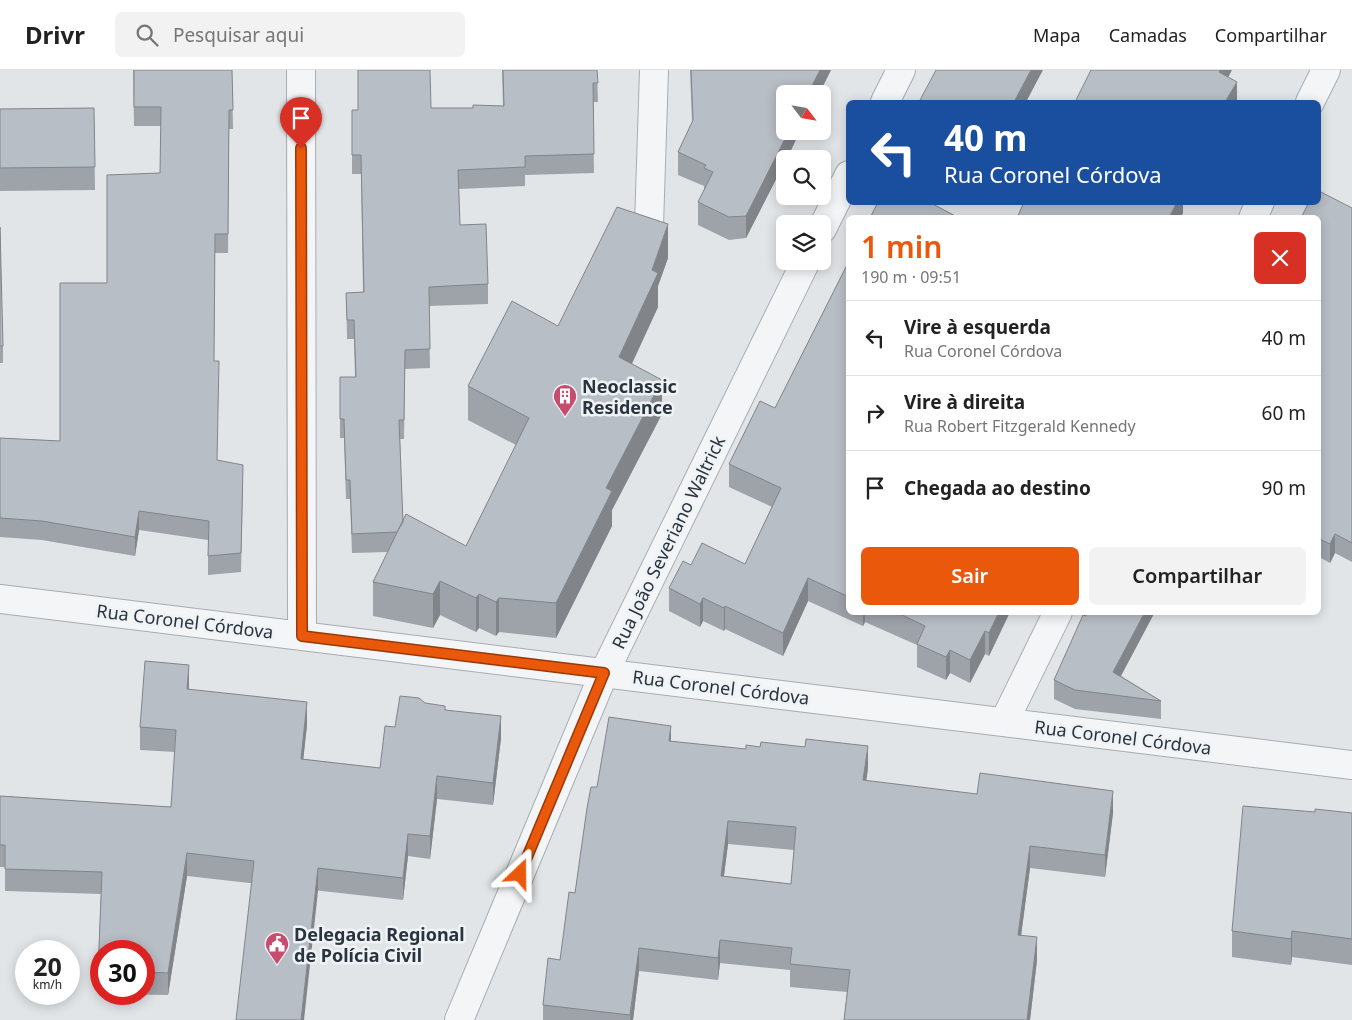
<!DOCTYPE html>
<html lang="pt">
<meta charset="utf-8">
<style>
body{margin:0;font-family:"Noto Sans",sans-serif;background:#f2f2f2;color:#222;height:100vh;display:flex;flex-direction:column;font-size:19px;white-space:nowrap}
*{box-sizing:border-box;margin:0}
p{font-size:16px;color:#767676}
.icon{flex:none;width:28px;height:28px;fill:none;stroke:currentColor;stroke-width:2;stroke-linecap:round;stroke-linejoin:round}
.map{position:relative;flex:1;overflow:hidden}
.drawer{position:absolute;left:846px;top:145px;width:475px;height:400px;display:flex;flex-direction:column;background:#fff;border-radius:8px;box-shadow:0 2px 12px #0003}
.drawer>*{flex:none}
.banner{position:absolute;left:846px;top:30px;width:475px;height:105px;border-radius:8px;box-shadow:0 2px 12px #0003;background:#1a4fa0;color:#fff;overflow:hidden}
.needle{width:32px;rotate:121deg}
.tools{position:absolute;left:776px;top:15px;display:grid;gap:10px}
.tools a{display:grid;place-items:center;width:55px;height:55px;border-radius:8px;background:#fff;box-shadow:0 2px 12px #0003;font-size:25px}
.speed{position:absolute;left:15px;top:870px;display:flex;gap:10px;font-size:25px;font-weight:700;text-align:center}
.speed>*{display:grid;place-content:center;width:65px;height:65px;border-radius:50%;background:#fff;box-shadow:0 2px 12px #0003;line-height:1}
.speed small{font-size:12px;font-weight:400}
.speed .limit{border:8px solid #d22;background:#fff;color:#111}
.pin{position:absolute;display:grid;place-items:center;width:42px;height:42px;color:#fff;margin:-51px -21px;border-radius:50% 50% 50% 0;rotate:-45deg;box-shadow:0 0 5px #0007}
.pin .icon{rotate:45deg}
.me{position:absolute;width:55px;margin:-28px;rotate:23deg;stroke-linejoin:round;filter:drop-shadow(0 0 4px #0008)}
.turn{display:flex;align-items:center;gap:18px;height:105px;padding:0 15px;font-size:22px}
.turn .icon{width:65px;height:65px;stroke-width:2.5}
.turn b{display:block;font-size:35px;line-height:42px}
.round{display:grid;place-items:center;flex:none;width:52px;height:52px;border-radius:8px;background:#f2f2f2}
.overview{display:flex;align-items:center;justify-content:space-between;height:85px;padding:0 15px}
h1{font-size:30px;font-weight:600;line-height:38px;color:#ea580c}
.cta{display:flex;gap:10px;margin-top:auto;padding:10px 15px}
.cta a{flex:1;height:58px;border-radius:8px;background:#ea580c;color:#fff;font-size:20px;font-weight:600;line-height:58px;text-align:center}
.cta a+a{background:#f2f2f2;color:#222}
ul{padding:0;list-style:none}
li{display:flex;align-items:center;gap:15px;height:75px;padding:0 15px;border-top:1px solid #e0e0e0}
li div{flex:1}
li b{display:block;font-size:19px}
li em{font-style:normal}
header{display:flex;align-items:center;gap:30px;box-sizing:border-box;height:70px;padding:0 25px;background:#fff;border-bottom:1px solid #e0e0e0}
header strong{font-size:24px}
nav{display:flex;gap:28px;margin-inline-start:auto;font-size:18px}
.search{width:350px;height:45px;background:#f2f2f2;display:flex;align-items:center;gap:12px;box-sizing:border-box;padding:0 18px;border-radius:8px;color:#767676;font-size:19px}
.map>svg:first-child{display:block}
</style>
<header>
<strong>Drivr</strong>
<div class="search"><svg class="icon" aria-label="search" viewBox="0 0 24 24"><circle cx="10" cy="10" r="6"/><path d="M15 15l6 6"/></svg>Pesquisar aqui</div>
<nav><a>Mapa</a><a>Camadas</a><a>Compartilhar</a></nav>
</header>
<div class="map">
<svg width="1352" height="950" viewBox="0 0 1352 950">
<rect width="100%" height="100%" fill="#e1e5e8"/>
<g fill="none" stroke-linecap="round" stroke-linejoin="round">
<g stroke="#a6acb2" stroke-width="30">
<path id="minor" d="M301,0L302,566
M885,32L901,0
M1310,32L1326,0
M1253,148L1260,132
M649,156L654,0
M822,159L849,105
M0,529L1352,695
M1004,652L1058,542
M459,950L604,603L806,191"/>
</g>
<use href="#minor" stroke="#f3f5f7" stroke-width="28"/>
</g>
<path fill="#9ea3a9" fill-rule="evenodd" d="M133,0H232L233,59H229L228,183H215L214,291L217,390L243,415L241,502L208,505V470L139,460L135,486L42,470L0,467V368L60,371L107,213L160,103L161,56H134Z
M502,0H597L598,32H593L594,103L525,105V116L459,119L460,155L488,214V234L429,236L430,298L405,299L404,369H400L403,452L466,476L516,375L468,350V316L558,256L668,188L658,216V237L632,294L662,344L612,440V456L556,568L499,562L496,566L479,558L476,562L440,545L433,558L373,546V512L388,482L352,483L350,429H346L344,368H340V307H355L354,269H347L346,223L363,222L361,104H352V40L473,38L503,36Z
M690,0H831L746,168L729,170L698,155V132L704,120V116L678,105V82L692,52Z
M94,38L95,120L0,121V39Z
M1352,138V492L1335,483L1330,493L1319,487V148Z
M0,157L3,276V293H0Z
M849,191V542H1010L989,586L985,584L970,613L950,603L946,610L917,597V575L865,552L863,556L808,531L783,586L725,559L724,561L703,551L700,557L669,541V518L691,495L745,494L772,437L729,417V394L775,338Z
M1086,546L1121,606L1161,631V649L1075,639L1054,629V610Z
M189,619L307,655L303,689L380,698L395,657L425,633L445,640L501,668L493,735L437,729L430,789L408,786L403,830L187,806L168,925L98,924V902L101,824L5,821V797H0V726L171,737L175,682L140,680V657ZM101,881H144V924H101Z
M671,671L868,698L866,711L1113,743L1105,807L1030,798L1021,866L1037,890L1030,950H844L847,922L790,917V900L720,893L718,910L639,901L633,950H543V935L560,890L575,823L597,717ZM728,774L794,780L791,814L724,806Z
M1315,742L1352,743V895L1292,887L1291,895L1232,887V861Z"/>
<path fill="#81858a" d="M820,0H831L819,24H808Z
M1031,0H1043L1026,32H1014Z
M1220,0H1232L1219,25V2Z
M1237,12V32H1225Z
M789,61H800L787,89H785V92L746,168V146Z
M1177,132H1184L1183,135V143L1181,148H1169Z
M668,154V188L658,216V237L619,321V287L652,200Z
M662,310V344L612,440V456L556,568V533L606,418Z
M139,441V460L135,486V467Z
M1335,464V483L1330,493V474Z
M808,508V531L783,586V563Z
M440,511V545L433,558V524Z
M479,524V558L476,562V528Z
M499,528V562L496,566V532Z
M703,528V551L700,557V534Z
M725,536V559L724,561V538Z
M863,542H865V552L863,556Z
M999,542H1010L989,586V563Z
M1145,542H1155L1113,621V602Z
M985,561V584L970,613V590Z
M950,580V603L946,610V587Z
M189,595V617L187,641V619Z
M307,632V655L301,711V689Z
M501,646V668L493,735V713Z
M671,656V678L669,671Z
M868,676V698L863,733V710Z
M437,706V729L430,789V766Z
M1113,721V743L1105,807V785Z
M728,751V774L721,828V806Z
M408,764V786L403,830V808Z
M1030,776V798L1018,888V865Z
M187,783V806L168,925V903Z
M318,798V821L304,950H301Z
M1292,861V887L1291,895V869Z
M1037,867V890L1030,950H1027Z
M720,870V893L718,910V888Z
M639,878V901L633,950H630Z"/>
<path fill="#b8bec5" stroke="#81858a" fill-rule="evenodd" d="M134,0H232L233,40H229L228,164H215L214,291H219L217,390L243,395L241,483L208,486L209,451L139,441L135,467L42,451L0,448V368L60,371V213H107V105L160,103L161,37H134Z
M358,0H430L431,38H473V35L504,36L503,0H597L598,13H593L594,84L525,86V97L458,100L460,155L486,154L488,214L429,217L430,279L405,280L404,350H399L403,452L397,462L352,464L350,410H346L344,349H340V307H356L354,250H347L346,223L364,222L361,85H352V40H358Z
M691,0H820L808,24H785V61H789L746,146L729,147L698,132L713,102L704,98L706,95L678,82L693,50Z
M936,0H1031L1014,32H919Z
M1091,0H1220L1219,2L1237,12L1225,32H1075Z
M94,38L95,97L0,98V39Z
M1319,121L1352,138V473L1335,464L1330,474L1319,469V148H1301L1309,132H1319Z
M878,132H929L959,148H870Z
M1024,132H1177L1169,148H1017Z
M617,137L668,154L652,200L658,203L619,287L662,310L606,418L612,421L556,533L499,528L496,532L479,524L476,528L440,511L433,524L373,512L406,444L466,476L529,348L468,316L512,231L558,256Z
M0,157L3,276H0Z
M849,191V527L808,508L783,563L725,536L724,538L703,528L700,534L669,518L683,491L691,495L702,473L745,494L781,418L729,394L760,331L775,338Z
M896,542H999L989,563L985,561L970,590L950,580L946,587L917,574L925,556Z
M1088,542H1145L1113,602L1161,631L1075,620L1054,610L1083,545L1086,546Z
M145,591L189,595L187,619L307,632L301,689L380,698L385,656L395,657L400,626L419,628L425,633L445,636V640L501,646L493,713L437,706L430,766L408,764L403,808L318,798L301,950H236L254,791L187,783L168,903L144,902V881H101V902H98L102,802L5,799V775H0V726L171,737L176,660L140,657Z
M609,647L671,656L669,671L746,679V675L760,677L761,672L805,677L806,669L868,676L863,710L977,724L980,703L1113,721L1105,785L1030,776L1018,865L1037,867L1027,950H844L850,900L790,894L792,878L720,870L718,888L639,878L630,945L543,935L548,888L560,890L569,822L575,823L587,738L591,717H597ZM728,751L796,757L791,814L721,806Z
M1243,736L1315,742V739L1352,743V869L1292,861L1291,869L1232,861Z"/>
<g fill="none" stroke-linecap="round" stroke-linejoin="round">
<g stroke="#983908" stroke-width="12">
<path id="route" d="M301,78L302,566L604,603L520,804"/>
</g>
<use href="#route" stroke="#ea580c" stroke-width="9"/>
</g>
<defs>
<g id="building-pin" transform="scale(1.25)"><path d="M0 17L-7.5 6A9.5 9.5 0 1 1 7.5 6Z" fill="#c64d6e" stroke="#f0f3f6"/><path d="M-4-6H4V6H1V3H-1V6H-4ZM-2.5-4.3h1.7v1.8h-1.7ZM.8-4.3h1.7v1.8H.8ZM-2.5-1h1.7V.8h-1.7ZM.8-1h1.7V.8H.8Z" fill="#fff"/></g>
<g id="civic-pin" transform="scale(1.25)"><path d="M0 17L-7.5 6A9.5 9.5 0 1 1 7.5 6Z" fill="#c64d6e" stroke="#f0f3f6"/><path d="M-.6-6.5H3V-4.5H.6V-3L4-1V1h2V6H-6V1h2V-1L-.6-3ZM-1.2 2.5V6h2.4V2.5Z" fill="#fff"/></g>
</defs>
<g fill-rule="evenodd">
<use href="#building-pin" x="565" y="326"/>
<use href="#civic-pin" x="277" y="874"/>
</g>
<g text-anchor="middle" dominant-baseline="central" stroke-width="5" stroke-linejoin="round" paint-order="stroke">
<g font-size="18" font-weight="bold" fill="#2a343f" stroke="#f0f3f6" text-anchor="start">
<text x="582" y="316">Neoclassic<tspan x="582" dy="21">Residence</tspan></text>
<text x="294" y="864">Delegacia Regional<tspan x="294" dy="21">de Polícia Civil</tspan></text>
</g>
<g font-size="18" fill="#2a343f" stroke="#f0f3f6">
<text transform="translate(668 472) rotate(-64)">Rua João Severiano Waltrick</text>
<text transform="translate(185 551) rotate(7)">Rua Coronel Córdova</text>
<text transform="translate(721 617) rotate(7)">Rua Coronel Córdova</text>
<text transform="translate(1123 667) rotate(7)">Rua Coronel Córdova</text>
</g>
</g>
</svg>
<div class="tools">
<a><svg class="needle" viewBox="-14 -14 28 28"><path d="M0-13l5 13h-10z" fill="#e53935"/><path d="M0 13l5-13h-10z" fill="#767676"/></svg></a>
<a><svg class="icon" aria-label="search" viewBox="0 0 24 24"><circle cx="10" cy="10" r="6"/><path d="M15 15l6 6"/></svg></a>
<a><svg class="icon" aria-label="layers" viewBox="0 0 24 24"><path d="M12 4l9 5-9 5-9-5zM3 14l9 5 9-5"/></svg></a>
</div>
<div class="speed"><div>20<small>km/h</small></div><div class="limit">30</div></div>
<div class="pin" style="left:301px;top:78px;background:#d93025"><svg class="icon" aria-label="arrive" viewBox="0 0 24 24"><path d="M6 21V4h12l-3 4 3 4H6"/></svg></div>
<svg class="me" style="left:520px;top:804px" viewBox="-20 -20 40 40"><path d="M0-17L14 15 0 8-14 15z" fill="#ea580c" stroke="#fff" stroke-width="4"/></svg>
<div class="banner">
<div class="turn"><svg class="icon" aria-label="left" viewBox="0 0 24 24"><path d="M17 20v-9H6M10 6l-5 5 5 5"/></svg><div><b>40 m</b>Rua Coronel Córdova</div></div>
</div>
<section class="drawer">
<div class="overview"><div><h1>1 min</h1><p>190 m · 09:51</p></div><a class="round" style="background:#d93025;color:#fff"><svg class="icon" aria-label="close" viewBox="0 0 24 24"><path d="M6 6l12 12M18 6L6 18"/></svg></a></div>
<ul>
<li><svg class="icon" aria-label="left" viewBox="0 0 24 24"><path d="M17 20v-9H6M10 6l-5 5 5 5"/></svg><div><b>Vire à esquerda</b><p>Rua Coronel Córdova</p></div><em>40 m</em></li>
<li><svg class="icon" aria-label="right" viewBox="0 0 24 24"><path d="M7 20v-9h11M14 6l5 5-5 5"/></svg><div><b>Vire à direita</b><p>Rua Robert Fitzgerald Kennedy</p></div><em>60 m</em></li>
<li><svg class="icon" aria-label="arrive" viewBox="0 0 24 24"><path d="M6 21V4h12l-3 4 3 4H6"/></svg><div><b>Chegada ao destino</b></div><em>90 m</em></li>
</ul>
<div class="cta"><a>Sair</a><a>Compartilhar</a></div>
</section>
</div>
